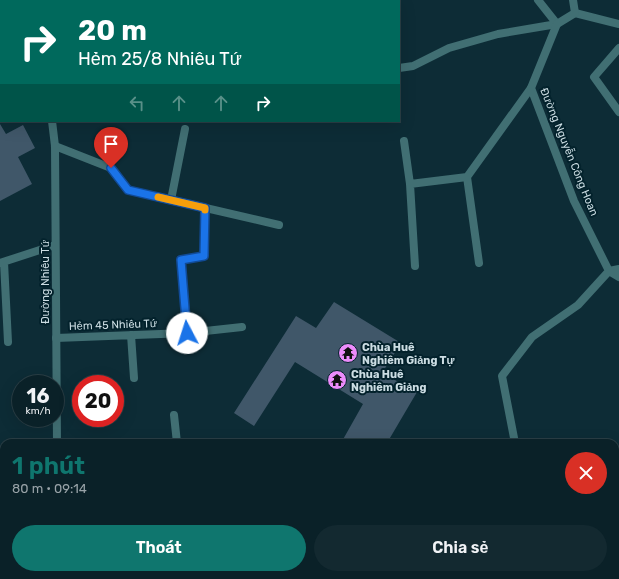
<!DOCTYPE html>
<html lang="vi">
<meta charset="utf-8">
<style>
body{margin:0;font-family:Rubik,sans-serif;background:#132930;color:#f1f3f6;height:100vh;display:flex;flex-direction:column;font-size:15px;white-space:nowrap}
*{box-sizing:border-box;margin:0}
p{font-size:13px;color:#99a3a8}
.icon{flex:none;width:22px;height:22px;fill:none;stroke:currentColor;stroke-width:2;stroke-linecap:round;stroke-linejoin:round}
.map{position:relative;flex:1;overflow:hidden}
.drawer{position:absolute;left:0px;top:439px;width:619px;height:140px;display:flex;flex-direction:column;background:#0a2128;border-radius:12px 12px 0 0;box-shadow:0 4px 16px #0002,0 0 0 1px #2a3e45}
.drawer>*{flex:none}
.guide{position:absolute;left:0px;top:0px;width:400px;height:122px;box-shadow:0 4px 16px #0002,0 0 0 1px #2a3e45;background:#00695c;color:#fff;overflow:hidden}
.speed{position:absolute;left:12px;top:375px;display:flex;gap:8px;font-size:20px;font-weight:700;text-align:center}
.speed>*{display:grid;place-content:center;width:52px;height:52px;border-radius:50%;background:#0a2128;box-shadow:0 4px 16px #0002,0 0 0 1px #2a3e45;line-height:1}
.speed small{font-size:10px;font-weight:400}
.speed .limit{border:6px solid #d22;background:#fff;color:#111}
.pin{position:absolute;display:grid;place-items:center;width:34px;height:34px;color:#fff;margin:-41px -17px;border-radius:50% 50% 50% 0;rotate:-45deg;box-shadow:0 0 4px #0007}
.pin .icon{rotate:45deg}
.me{position:absolute;width:44px;margin:-22px;rotate:355deg;stroke-linejoin:round;filter:drop-shadow(0 0 3px #0008)}
.turn{display:flex;align-items:center;gap:14px;height:84px;padding:0 12px;font-size:18px}
.turn .icon{width:52px;height:52px;stroke-width:2.5}
.turn b{display:block;font-size:28px;line-height:34px}
.lanes{display:flex;align-items:center;height:38px;padding:0 12px;background:#0003;justify-content:center;gap:20px;direction:ltr}
.lanes .off{opacity:.35}
.round{display:grid;place-items:center;flex:none;width:42px;height:42px;border-radius:21px;background:#132930}
.summary{display:flex;align-items:center;justify-content:space-between;height:68px;padding:0 12px}
h1{font-size:24px;font-weight:600;line-height:30px;color:#0f766e}
.action{display:flex;gap:8px;margin-top:auto;padding:8px 12px}
.action a{flex:1;height:46px;border-radius:24px;background:#0f766e;color:#fff;font-size:16px;font-weight:600;line-height:46px;text-align:center}
.action a+a{background:#132930;color:#f1f3f6}
.map>svg:first-child{display:block}
</style>
<div class="map">
<svg width="619" height="579" viewBox="0 0 619 579">
<rect width="100%" height="100%" fill="#0d2c36"/>
<path fill="#405769" d="M0,124L6,134L23,125L35,148L18,157L32,184L0,201Z
M334,302L401,343L382,373L417,392L387,443H341L363,404L295,362L254,426L234,413L296,316L316,328Z"/>
<g fill="none" stroke-linecap="round" stroke-linejoin="round">
<path stroke="#416f73" stroke-width="8" d="M170,0V1
M363,0V1
M575,13L619,24
M0,30H1
M619,48L594,77L619,112
M0,68H1
M399,68L413,66L449,48L498,34L557,24L538,0
M404,141L410,184
M55,146L111,168L128,190L279,225
M171,200L185,129
M4,262L8,342
M0,263L55,245
M479,263L467,177L531,88
M415,266L410,184L467,177
M609,271L619,269
M187,333L181,260L204,256L205,208
M131,335L134,378
M56,338L187,333L242,327
M174,415L177,443
M0,463H4
M615,548L619,546
M322,575L323,579
M387,575L388,579"/>
<path stroke="#416f73" stroke-width="8" d="M27,0V1
M573,0L575,13L557,24L531,88L574,201L609,271
M52,121L55,146L57,443
M609,271L619,277
M515,443L502,376L532,337L578,305L609,271
M70,575L71,579
M567,575L568,579
M1,579L2,555L4,554
M507,579L526,575"/>
</g>
<g fill="none" stroke-linecap="round" stroke-linejoin="round">
<g stroke="#114b97" stroke-width="10">
<path id="route" d="M111,168L128,190L205,208L204,256L181,260L187,333"/>
</g>
<use href="#route" stroke="#1a73e8" stroke-width="7"/>
<path stroke="#f59e0b" stroke-width="7" d="M158,197L205,208V210"/>
</g>
<defs>
<g id="temple-disc" transform="scale(1)"><circle r="9.5" fill="#ec8cfb" stroke="#03222c"/><path d="M0-6L5-2H3V0L6.5 2.5H4V6H1.5V3h-3V6H-4V2.5H-6.5L-3 0V-2H-5Z" fill="#111"/></g>
</defs>
<g fill-rule="evenodd">
<use href="#temple-disc" x="348" y="353"/>
<use href="#temple-disc" x="337" y="380"/>
</g>
<g text-anchor="middle" dominant-baseline="central" stroke-width="4" stroke-linejoin="round" paint-order="stroke">
<g font-size="11" fill="#ccdde3" stroke="#03222c">
<text transform="translate(569 152) rotate(68)">Đường Nguyễn Công Hoan</text>
<text transform="translate(45 282) rotate(-90)">Đường Nhiêu Tứ</text>
<text transform="translate(113 325) rotate(-2)">Hẻm 45 Nhiêu Tứ</text>
</g>
<g font-size="11" font-weight="bold" fill="#ccdde3" stroke="#03222c" text-anchor="start">
<text x="362" y="347">Chùa Huê<tspan x="362" dy="13">Nghiêm Giảng Tự</tspan></text>
<text x="351" y="374">Chùa Huê<tspan x="351" dy="13">Nghiêm Giảng</tspan></text>
</g>
</g>
</svg>
<div class="speed"><div>16<small>km/h</small></div><div class="limit">20</div></div>
<div class="pin" style="left:111px;top:168px;background:#d93025"><svg class="icon" aria-label="arrive" viewBox="0 0 24 24"><path d="M6 21V4h12l-3 4 3 4H6"/></svg></div>
<svg class="me" style="left:187px;top:333px" viewBox="-20 -20 40 40"><circle r="19" fill="#fff"/><path d="M0-13L10 11 0 6-10 11z" fill="#1a73e8"/></svg>
<div class="guide">
<div class="turn"><svg class="icon" aria-label="right" viewBox="0 0 24 24"><path d="M7 20v-9h11M14 6l5 5-5 5"/></svg><div><b>20 m</b>Hẻm 25/8 Nhiêu Tứ</div></div>
<div class="lanes"><svg class="icon off" aria-label="left" viewBox="0 0 24 24"><path d="M17 20v-9H6M10 6l-5 5 5 5"/></svg><svg class="icon off" aria-label="ahead" viewBox="0 0 24 24"><path d="M12 20V5M6 11l6-6 6 6"/></svg><svg class="icon off" aria-label="ahead" viewBox="0 0 24 24"><path d="M12 20V5M6 11l6-6 6 6"/></svg><svg class="icon" aria-label="right" viewBox="0 0 24 24"><path d="M7 20v-9h11M14 6l5 5-5 5"/></svg></div>
</div>
<section class="drawer">
<div class="summary"><div><h1>1 phút</h1><p>80 m · 09:14</p></div><a class="round" style="background:#d93025;color:#fff"><svg class="icon" aria-label="close" viewBox="0 0 24 24"><path d="M6 6l12 12M18 6L6 18"/></svg></a></div>
<div class="action"><a>Thoát</a><a>Chia sẻ</a></div>
</section>
</div>
